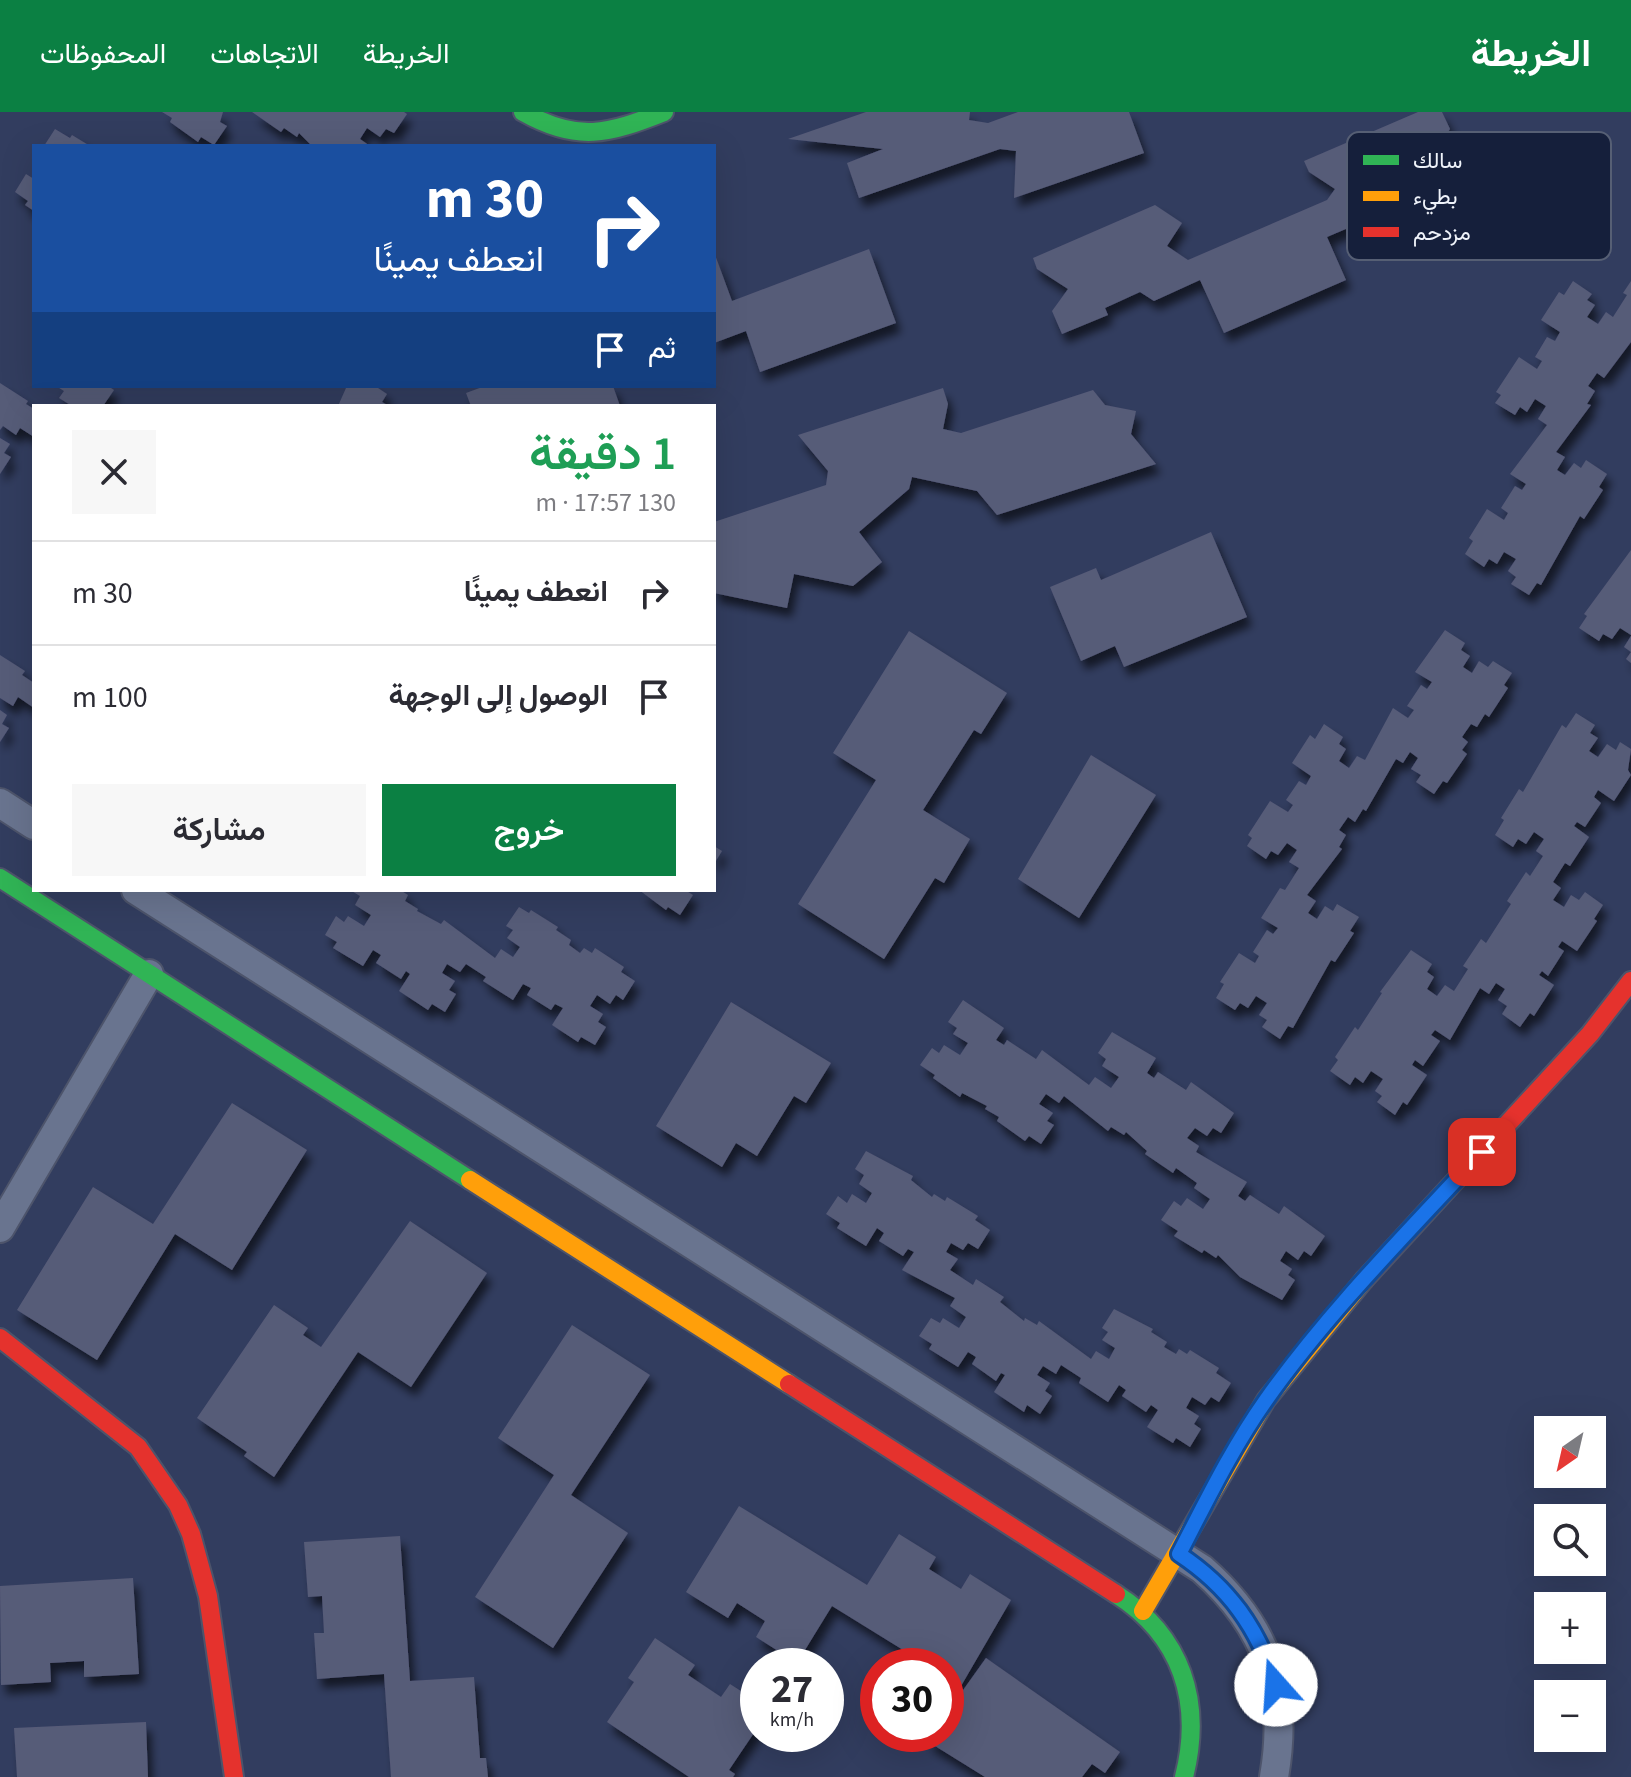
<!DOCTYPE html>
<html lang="ar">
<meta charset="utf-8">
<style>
body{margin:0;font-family:"Source Sans 3",Vazirmatn,sans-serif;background:#f7f7f7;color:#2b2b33;direction:rtl;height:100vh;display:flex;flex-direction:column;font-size:30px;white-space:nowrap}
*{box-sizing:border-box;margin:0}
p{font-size:26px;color:#7c7c81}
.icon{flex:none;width:44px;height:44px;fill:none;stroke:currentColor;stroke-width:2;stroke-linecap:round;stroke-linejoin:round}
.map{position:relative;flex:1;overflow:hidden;direction:ltr}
.details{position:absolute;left:32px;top:292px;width:684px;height:488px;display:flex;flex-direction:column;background:#fff;border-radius:0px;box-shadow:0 8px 32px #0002;direction:rtl}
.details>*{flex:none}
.hud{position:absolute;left:32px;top:32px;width:684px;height:244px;border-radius:0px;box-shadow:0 8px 32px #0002;direction:rtl;background:#1a4fa0;color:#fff;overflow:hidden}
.needle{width:52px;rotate:214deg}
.fabs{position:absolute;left:1534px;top:1304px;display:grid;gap:16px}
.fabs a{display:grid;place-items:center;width:72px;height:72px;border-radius:0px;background:#fff;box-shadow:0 8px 32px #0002;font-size:40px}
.speed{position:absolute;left:740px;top:1536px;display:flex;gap:16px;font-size:40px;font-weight:700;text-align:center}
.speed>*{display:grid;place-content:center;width:104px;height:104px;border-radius:50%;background:#fff;box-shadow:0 8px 32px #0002;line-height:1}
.speed small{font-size:20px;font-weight:400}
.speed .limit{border:12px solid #d22;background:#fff;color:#111}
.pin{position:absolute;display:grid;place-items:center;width:68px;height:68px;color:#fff;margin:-34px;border-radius:16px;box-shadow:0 4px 12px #0006}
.me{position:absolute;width:88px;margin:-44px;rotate:341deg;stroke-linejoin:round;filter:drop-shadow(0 0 6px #0008)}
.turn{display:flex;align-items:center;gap:28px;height:168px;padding:0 40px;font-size:36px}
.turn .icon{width:104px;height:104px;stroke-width:2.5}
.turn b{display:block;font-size:56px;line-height:68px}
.then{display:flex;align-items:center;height:76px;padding:0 40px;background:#0003;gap:16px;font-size:30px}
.round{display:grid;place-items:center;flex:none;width:84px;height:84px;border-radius:0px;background:#f7f7f7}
.headline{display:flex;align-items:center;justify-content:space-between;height:136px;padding:0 40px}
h1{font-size:48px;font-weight:600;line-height:60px;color:#1e9e55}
.cta{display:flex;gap:16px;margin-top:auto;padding:16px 40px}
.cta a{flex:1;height:92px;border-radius:0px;background:#0b8043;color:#fff;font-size:32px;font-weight:600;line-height:92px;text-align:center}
.cta a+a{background:#f7f7f7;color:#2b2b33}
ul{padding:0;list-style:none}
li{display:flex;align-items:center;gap:24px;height:104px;padding:0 40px;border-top:2px solid #e1e1e2}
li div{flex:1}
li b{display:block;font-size:30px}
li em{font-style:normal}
header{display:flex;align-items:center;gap:48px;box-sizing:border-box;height:112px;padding:0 40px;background:#0b8043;color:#fff}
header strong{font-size:38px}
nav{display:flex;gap:44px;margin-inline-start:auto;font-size:28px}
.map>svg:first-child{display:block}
</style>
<header>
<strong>الخريطة</strong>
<nav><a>الخريطة</a><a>الاتجاهات</a><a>المحفوظات</a></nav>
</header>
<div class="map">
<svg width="1631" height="1665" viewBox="0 0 1631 1665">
<defs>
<filter id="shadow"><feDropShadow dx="5" dy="9" stdDeviation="4" flood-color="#0009"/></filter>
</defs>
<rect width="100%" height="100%" fill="#323d5f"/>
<path fill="#575b78" filter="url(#shadow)" d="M162,0H223L220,10L227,14L214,33L201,25L198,30L170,10L172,6Z
M252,0H404L407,2L394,21L386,17L380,25L367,16L360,27L370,34H312L299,21L297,25L284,16L281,20Z
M866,0H970L969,8L988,11L1018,0H1129L1144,41L1014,86L1016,39L1000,37L859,86L847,51L883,37L788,27Z
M1418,0H1442L1450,17L1437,37L1463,53L1470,71L1428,89L1416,81L1391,92L1385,89L1374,105L1327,125L1346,168L1224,221L1200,168L1154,189L1140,180L1105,196L1108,203L1062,222L1052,199L1068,177L1037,157L1033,146L1155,93L1182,111L1167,134L1188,148L1327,88L1335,77L1309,60L1304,49Z
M55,17L70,26L72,23L90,34H44Z
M26,62L34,67V99L25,93L28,89L15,80Z
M869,137L896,211L760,260L746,219L714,231V140L732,189Z
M1573,169L1592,182L1587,188L1595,193L1587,205L1598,212L1606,200L1613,205L1627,183L1623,181L1631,169V230L1604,266L1597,261L1588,274L1595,279L1587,292L1591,293L1556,340L1565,345L1557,358L1565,363L1574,351L1581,356L1586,348L1607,362L1599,375L1603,378L1584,407L1580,404L1541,473L1537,471L1529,483L1511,472L1516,465L1508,459L1516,447L1504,440L1497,452L1489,447L1484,455L1465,442L1473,429L1469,426L1487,397L1504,408L1508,401L1501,396L1515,374L1522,378L1526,372L1510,362L1547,313L1538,307L1546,294L1535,287L1527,300L1520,295L1515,303L1495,291L1501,283L1496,280L1519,245L1537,257L1542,249L1535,245L1547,225L1555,229L1560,220L1541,208L1559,180L1564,183Z
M0,271L28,289L26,292L34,297V325L20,316L16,323L3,314L0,318Z
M56,274H108L114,278L103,294H72L59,286L64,279Z
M344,274H375L387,282L382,290L389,294H338L346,276Z
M485,274H613L620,294H471L466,281Z
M943,276L948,292L943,317L961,321L1093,278L1105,293L1136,299L1131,322L1156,352L997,403L977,379L912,365L909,377L859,420L882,450L853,474L794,462L787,496L714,481V410L826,373L828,359L798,323Z
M0,326L10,332L4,341L11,345L0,362Z
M1211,420L1247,505L1124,555L1115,534L1081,549L1050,475L1096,456L1101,468Z
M1631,438V523L1620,516L1612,527L1603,522L1599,529L1579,516L1587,504L1584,502Z
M1445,518L1465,531L1461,538L1470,544L1463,555L1472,561L1479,549L1488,555L1493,549L1512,561L1504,573L1508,576L1489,605L1485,602L1477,615L1471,612L1462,625L1468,630L1462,638L1467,642L1447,671L1443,669L1434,682L1416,670L1421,663L1411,657L1418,646L1410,640L1403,651L1396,647L1366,699L1363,697L1355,710L1348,705L1339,718L1346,723L1339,735L1342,737L1307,783L1316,789L1308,801L1317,807L1325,794L1333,799L1337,792L1359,805L1350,819L1354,821L1335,850L1331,848L1293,916L1288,914L1280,927L1262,915L1267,908L1259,903L1267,891L1256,884L1248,896L1240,891L1235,898L1216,886L1224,872L1220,870L1239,841L1255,851L1259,844L1253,840L1267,818L1273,822L1278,816L1261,806L1280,776L1285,778L1299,756L1289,750L1297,738L1287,731L1278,743L1271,739L1266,747L1247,734L1252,726L1248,723L1270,689L1288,700L1293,693L1286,688L1299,669L1306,673L1311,664L1292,651L1310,623L1315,627L1324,612L1343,625L1339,632L1346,637L1339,649L1349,656L1357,644L1365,648L1393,596L1408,606L1414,598L1407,594L1421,573L1427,577L1432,570L1415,560Z
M909,519L1007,581L981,622L974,618L923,698L970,727L944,771L935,766L884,847L798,792L876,668L833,641Z
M1631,524V551L1626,547L1631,540L1624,535Z
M0,543L25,559L22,563L34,571V596L18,585L13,594L0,586Z
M0,598L7,603L2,612L9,616L0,630Z
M1576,601L1595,613L1590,621L1598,626L1589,639L1598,645L1607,632L1616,638L1620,630L1631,637L1628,658L1631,663L1614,689L1598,678L1594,685L1601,691L1585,715L1577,710L1574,714L1589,725L1570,754L1565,751L1553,770L1561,776L1553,788L1564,795L1571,783L1579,788L1585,780L1603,793L1594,807L1597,809L1577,839L1562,829L1558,835L1564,839L1548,864L1542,859L1539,863L1554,873L1534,904L1530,901L1520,915L1502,902L1507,894L1498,888L1505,877L1496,871L1489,882L1480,876L1450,928L1435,918L1431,923L1440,929L1423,954L1415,948L1412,953L1427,963L1407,993L1403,990L1395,1003L1377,990L1382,984L1375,979L1383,967L1371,959L1363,971L1355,965L1350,973L1330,959L1338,948L1335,945L1355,915L1358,918L1382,881L1380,880L1411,838L1432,852L1427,860L1434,865L1427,877L1437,884L1445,873L1454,879L1468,857L1463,854L1481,827L1486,831L1511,792L1507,789L1526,760L1530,764L1543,744L1536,739L1544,727L1534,720L1526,732L1518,727L1513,735L1495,723L1504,708L1501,706L1519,677L1523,680L1562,613L1566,616Z
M1091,643L1156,683L1079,806L1018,767Z
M714,734L722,739L714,752Z
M350,778H400L408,783L405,789L418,797L417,799L441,812L444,808L495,846L501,837L513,845L520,835L507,826L513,818L506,814L519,795L529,801L531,798L558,815L556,818L571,828L569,833L580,841L584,836L592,841L595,836L624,855L621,860L635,869L623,888L616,883L610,892L597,883L590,894L603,902L598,910L606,915L595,933L581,925L578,930L552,913L563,896L555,892L551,898L527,883L531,876L523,872L513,888L483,869L486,865L466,852L460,860L447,852L442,861L455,869L449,878L456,882L445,900L432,892L428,898L399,879L410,862L406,859L401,867L376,851L381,843L373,838L363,854L333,836L337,830L325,823L336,804L344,810L348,804L364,814L371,803L355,793L360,784Z
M639,778H685L693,783L680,803L668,795L666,798Z
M963,888L1004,916L996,928L1004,933L1007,928L1036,947L1042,938L1089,973L1095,965L1111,976L1119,965L1102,954L1106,947L1098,941L1112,920L1156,946L1147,961L1154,966L1158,960L1186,978L1191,970L1234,1001L1221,1021L1213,1016L1207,1024L1195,1016L1187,1026L1199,1034L1196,1040L1247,1070L1238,1084L1245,1089L1250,1083L1279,1102L1284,1094L1325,1124L1311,1144L1304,1139L1298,1148L1286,1139L1280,1149L1292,1157L1288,1163L1295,1168L1282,1188L1240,1165L1218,1143L1216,1146L1204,1138L1202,1141L1174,1124L1178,1119L1161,1108L1174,1089L1181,1094L1187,1086L1203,1097L1210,1087L1194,1076L1197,1071L1176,1056L1173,1061L1145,1042L1147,1039L1126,1020L1124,1023L1111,1015L1108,1019L1064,984L1059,991L1046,982L1039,992L1053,1001L1047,1009L1054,1013L1041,1032L1029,1024L1025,1029L997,1009L999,1005L985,997L987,994L962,981L960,985L933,966L935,963L920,953L932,936L939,941L944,933L960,943L968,931L953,922L957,916L948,910Z
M731,890L831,951L806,991L794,984L757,1044L736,1031L722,1055L656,1014Z
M232,991L307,1038L232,1158L175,1122L97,1248L17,1198L93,1075L153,1112Z
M866,1039L913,1064L911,1068L932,1085L934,1082L945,1089L947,1085L978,1104L975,1108L990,1118L978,1137L968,1131L963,1138L951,1131L946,1140L958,1147L950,1158L973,1173L976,1167L1004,1185L1000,1190L1024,1209L1025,1206L1037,1213L1039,1209L1091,1247L1096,1239L1109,1247L1115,1236L1102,1228L1108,1220L1102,1216L1114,1197L1153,1217L1151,1220L1167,1230L1164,1235L1176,1242L1179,1237L1187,1242L1190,1238L1219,1256L1216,1261L1231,1271L1219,1290L1211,1285L1205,1293L1192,1285L1186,1296L1199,1304L1194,1312L1201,1317L1190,1335L1176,1326L1173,1331L1147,1315L1158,1298L1151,1293L1146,1300L1122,1284L1126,1278L1119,1273L1108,1290L1079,1271L1081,1266L1061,1253L1056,1262L1043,1254L1037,1263L1050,1271L1045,1279L1052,1284L1040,1302L1027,1293L1024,1300L994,1280L1005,1263L1001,1261L996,1269L972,1252L976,1245L968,1240L958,1255L929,1237L932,1232L919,1224L931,1206L940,1211L943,1206L959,1216L966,1205L950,1194L955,1186L902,1158L914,1140L908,1137L903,1144L879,1129L884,1121L877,1116L866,1134L837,1116L840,1111L826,1102L838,1084L847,1091L852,1082L866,1091L872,1081L859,1072L864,1063L855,1057Z
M410,1109L487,1161L411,1275L358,1240L274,1365L244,1344L247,1340L197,1306L274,1193L308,1216L303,1223L321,1235Z
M572,1213L650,1263L571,1383L628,1421L553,1536L475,1485L554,1363L498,1326Z
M739,1394L867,1473L899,1422L936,1445L929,1457L961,1477L970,1462L1011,1488L961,1574L946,1565V1554H929L832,1494L797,1551L756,1525L765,1509L737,1491L728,1506L686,1480Z
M400,1424L410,1569L474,1565L480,1646H486L488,1665H391L384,1562L317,1567L314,1521H324L322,1484L308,1485L304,1430Z
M133,1466L139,1562L84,1565V1549L50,1551L51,1570L1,1573L0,1474Z
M655,1526L695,1553L688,1563L721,1585L730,1572L758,1590V1615L729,1658L735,1662L733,1665H689L607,1610L634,1570L628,1566Z
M986,1546L1120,1640L1105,1661L1092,1652L1082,1665H985L927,1629L932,1622H946V1602Z
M146,1610L148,1665H17L14,1616Z"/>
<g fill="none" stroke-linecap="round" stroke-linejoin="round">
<g stroke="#4d546b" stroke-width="32">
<path id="street" d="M0,691L34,713
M136,778L1202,1457C1268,1515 1289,1579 1274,1665
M0,1116L149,862"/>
</g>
<g stroke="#4d546b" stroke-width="22">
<path id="fast" d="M523,0C578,31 608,22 664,0
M0,766L470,1068
M1116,1482C1182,1524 1203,1590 1184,1665"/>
</g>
<g stroke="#4d546b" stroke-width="22">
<path id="slow" d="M470,1068L789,1272
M1143,1499L1266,1288L1364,1168"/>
</g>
<g stroke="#4d546b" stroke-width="22">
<path id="jam" d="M1364,1168L1590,922L1631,869
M0,1226L138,1335L178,1393L191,1422L208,1484L234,1665
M789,1272L1116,1482"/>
</g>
<use href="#street" stroke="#69748f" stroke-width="28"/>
<use href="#fast" stroke="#30b455" stroke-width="18"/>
<use href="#slow" stroke="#ff9f0a" stroke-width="18"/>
<use href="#jam" stroke="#e5322d" stroke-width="18"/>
</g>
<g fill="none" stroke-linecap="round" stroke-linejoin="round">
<g stroke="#114b97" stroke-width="20">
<path id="route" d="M1276,1573C1258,1516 1229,1475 1179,1442C1206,1390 1232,1336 1266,1288C1329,1199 1408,1120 1482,1040"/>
</g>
<use href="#route" stroke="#1a73e8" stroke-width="14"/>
</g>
<rect x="1347" y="20" width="264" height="128" rx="12" fill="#151f3b" stroke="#565f74" stroke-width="2"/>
<rect x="1363" y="43" width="36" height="10" fill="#30b455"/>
<rect x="1363" y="79" width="36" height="10" fill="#ff9f0a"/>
<rect x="1363" y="115" width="36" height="10" fill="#e5322d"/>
<g font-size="22" fill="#eff3fa">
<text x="1413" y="56">سالك</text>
<text x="1413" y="92">بطيء</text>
<text x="1413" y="128">مزدحم</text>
</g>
</svg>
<div class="fabs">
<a><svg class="needle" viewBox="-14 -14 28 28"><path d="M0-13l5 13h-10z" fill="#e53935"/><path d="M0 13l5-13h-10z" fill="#7c7c81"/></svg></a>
<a><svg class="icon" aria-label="search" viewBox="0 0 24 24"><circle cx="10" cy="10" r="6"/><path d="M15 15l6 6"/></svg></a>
<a>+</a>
<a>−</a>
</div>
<div class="speed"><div>27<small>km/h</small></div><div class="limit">30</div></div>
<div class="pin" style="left:1482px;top:1040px;background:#d93025"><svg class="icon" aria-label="arrive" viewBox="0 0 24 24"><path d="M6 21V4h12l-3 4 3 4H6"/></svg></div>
<svg class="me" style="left:1276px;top:1573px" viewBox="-20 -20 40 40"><circle r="19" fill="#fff"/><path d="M0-13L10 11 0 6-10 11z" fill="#1a73e8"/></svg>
<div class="hud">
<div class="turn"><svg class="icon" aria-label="right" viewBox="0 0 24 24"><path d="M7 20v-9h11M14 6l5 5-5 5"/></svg><div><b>30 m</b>انعطف يمينًا</div></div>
<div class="then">ثم<svg class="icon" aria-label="arrive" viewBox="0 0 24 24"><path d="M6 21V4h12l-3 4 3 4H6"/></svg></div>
</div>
<section class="details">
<div class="headline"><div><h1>1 دقيقة</h1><p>130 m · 17:57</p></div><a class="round"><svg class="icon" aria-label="close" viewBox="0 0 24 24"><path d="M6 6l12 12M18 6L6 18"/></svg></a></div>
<ul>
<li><svg class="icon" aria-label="right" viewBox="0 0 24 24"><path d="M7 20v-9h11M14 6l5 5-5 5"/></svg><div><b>انعطف يمينًا</b></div><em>30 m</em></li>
<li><svg class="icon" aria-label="arrive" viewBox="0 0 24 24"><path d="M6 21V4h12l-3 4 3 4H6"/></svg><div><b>الوصول إلى الوجهة</b></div><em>100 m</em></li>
</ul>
<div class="cta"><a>خروج</a><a>مشاركة</a></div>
</section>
</div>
